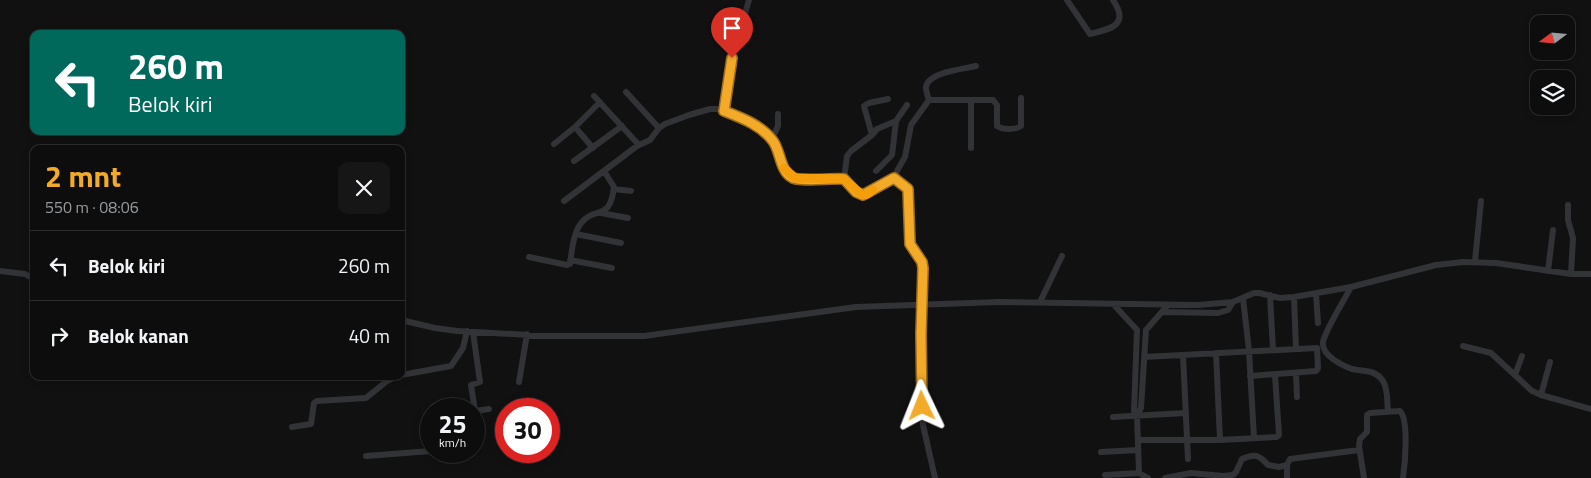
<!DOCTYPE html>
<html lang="id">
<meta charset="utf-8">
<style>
body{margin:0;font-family:"Titillium Web",sans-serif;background:#161617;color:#f1f3f6;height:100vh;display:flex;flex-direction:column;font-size:19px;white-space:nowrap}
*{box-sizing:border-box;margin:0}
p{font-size:16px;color:#9a9c9e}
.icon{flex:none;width:28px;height:28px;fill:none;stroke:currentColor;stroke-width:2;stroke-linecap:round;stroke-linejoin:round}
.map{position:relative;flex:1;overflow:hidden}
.drawer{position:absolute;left:30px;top:145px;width:375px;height:235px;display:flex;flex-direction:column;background:#0d0d0e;border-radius:10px;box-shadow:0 2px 8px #0003,0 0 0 1px #2d2d2e}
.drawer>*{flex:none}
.guide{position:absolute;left:30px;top:30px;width:375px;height:105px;border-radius:10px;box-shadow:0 2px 8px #0003,0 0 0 1px #2d2d2e;background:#00695c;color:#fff;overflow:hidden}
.needle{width:32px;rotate:254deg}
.controls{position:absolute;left:1530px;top:15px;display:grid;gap:10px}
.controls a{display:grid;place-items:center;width:45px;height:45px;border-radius:10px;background:#0d0d0e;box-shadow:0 2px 8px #0003,0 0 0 1px #2d2d2e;font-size:25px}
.speed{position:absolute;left:420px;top:398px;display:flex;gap:10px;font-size:25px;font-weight:700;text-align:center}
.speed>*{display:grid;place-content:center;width:65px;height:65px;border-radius:50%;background:#0d0d0e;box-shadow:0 2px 8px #0003,0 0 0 1px #2d2d2e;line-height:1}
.speed small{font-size:12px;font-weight:400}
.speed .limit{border:8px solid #d22;background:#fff;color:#111}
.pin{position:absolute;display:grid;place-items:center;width:42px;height:42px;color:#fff;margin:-51px -21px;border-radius:50% 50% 50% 0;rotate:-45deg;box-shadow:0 0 5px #0007}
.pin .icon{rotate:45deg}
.me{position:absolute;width:55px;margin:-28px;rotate:358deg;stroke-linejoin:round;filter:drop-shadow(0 0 4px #0008)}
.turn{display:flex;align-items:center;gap:18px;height:105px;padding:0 15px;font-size:22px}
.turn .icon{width:65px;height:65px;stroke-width:2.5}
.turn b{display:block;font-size:35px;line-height:42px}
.round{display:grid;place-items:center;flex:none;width:52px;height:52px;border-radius:10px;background:#161617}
.summary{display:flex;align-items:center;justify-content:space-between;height:85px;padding:0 15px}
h1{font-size:30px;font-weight:700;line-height:38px;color:#f3aa28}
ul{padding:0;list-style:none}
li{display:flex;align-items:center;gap:15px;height:70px;padding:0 15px;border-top:1px solid #2d2d2e}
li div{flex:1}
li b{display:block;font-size:19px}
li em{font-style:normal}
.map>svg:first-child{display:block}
</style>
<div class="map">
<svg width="1591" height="478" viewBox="0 0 1591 478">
<rect width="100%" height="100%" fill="#111112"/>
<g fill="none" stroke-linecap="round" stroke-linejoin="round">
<path stroke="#323337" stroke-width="6" d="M1067,0L1090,34C1111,29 1130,25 1113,0
M626,92L659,128
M594,96L638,144
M929,100H993L997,105V126C1003,130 1016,130 1021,126V98
M929,100C928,97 926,91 926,88C926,72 965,69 976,66
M724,111L730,65L749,0
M575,127L593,148
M872,135L864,106L869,103L888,99
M772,139L778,126V114
M554,144L575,127L600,102
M971,148V100
M574,161L622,126
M876,171L892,155L896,121L907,105
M894,178L898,169L905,157L911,125L929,100
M844,179L847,156L851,151L872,135L877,129L896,121
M614,189L631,191
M564,201L637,146L650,140L659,128L665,124L689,115L710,109H717L749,121L765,132L774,142L785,170L795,178L844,179L856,192L863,195L894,178L906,187L908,192L910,244L922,262L923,268L921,334L923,425L935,478
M1568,205V220L1573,238L1571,274
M601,213L628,218
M576,234L621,243
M529,257L567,265L570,264C572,251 573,232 582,222C595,206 610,222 614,187L604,171
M570,260L612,268
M1475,261L1481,201
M0,271L25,274L34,279
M1548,271L1553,230
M1351,287C1344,301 1326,328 1323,342C1321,355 1341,365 1352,369C1363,372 1375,369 1383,381C1388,388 1387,402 1388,411
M1316,294L1318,323
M1270,295L1273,350
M1294,297L1296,349
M1243,298L1249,351L1254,438
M1040,302L1062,256
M1115,306L1137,330L1134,411L1137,415L1139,473
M1163,312L1218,313L1228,310L1233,302
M401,320L435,328L457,331L546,336H644L856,307L999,302L1198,305L1233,302L1254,293H1259L1280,298L1294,297L1351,287L1436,265L1463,262L1496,263L1571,274H1591
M473,332L480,382L471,385L475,411L474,412
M1463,346L1491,353L1532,391L1541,395L1591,409
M1216,353L1220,440
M1183,355L1188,459
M1144,357L1317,348L1318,368L1316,371L1250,376
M1296,374L1297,397
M401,375L451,366L463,348L467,331
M1515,375L1522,356
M519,382L527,334
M1541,395L1550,362
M475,411L489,409
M1137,415L1141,408L1146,330L1168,305
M1113,417L1186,413
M292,427L311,424L314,403L317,401L366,398L387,381L398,376
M1138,440H1220L1277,437L1279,435L1275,375
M1101,452L1138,450
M366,456L431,451
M1105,475L1139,473L1148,478
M1165,478L1191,473L1223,476L1233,475L1236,472L1242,459C1255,453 1259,455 1268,465L1279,467L1287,465
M1287,478V465L1290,459L1359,450
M1364,478L1359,446L1360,439L1367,432V415L1370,413L1400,411C1409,420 1405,464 1403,478"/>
</g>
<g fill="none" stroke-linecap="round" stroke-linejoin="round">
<g stroke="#9e6e1a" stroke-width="12">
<path id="route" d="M732,58L724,111C742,118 761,125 773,141C781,152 780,172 793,178C804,182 830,178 844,179L856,192L863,195L894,178L908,189L910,244L922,262L923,268L921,334L922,406"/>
</g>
<use href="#route" stroke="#f3aa28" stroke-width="9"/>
<path stroke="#f59e0b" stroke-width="9" d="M784,168L795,178L844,179L862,195L867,194L873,190"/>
</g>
</svg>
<div class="controls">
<a><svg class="needle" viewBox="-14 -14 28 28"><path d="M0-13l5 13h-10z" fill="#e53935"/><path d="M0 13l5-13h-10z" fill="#9a9c9e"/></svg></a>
<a><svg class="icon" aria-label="layers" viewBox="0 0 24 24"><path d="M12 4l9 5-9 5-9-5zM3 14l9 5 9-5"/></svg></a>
</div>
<div class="speed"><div>25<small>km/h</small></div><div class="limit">30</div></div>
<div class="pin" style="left:732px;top:58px;background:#d93025"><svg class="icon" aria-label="arrive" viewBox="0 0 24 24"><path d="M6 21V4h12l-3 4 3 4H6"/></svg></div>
<svg class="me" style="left:922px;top:406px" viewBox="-20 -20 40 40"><path d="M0-17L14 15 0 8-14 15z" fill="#f3aa28" stroke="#fff" stroke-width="4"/></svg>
<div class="guide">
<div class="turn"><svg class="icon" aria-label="left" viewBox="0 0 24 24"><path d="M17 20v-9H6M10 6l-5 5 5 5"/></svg><div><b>260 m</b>Belok kiri</div></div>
</div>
<section class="drawer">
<div class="summary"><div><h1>2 mnt</h1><p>550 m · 08:06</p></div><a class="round"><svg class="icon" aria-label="close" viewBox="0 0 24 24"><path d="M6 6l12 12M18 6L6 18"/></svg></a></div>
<ul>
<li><svg class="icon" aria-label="left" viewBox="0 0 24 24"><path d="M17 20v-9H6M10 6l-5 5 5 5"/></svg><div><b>Belok kiri</b></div><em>260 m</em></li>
<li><svg class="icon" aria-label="right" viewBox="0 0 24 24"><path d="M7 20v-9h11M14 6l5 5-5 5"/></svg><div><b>Belok kanan</b></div><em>40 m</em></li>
</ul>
</section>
</div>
